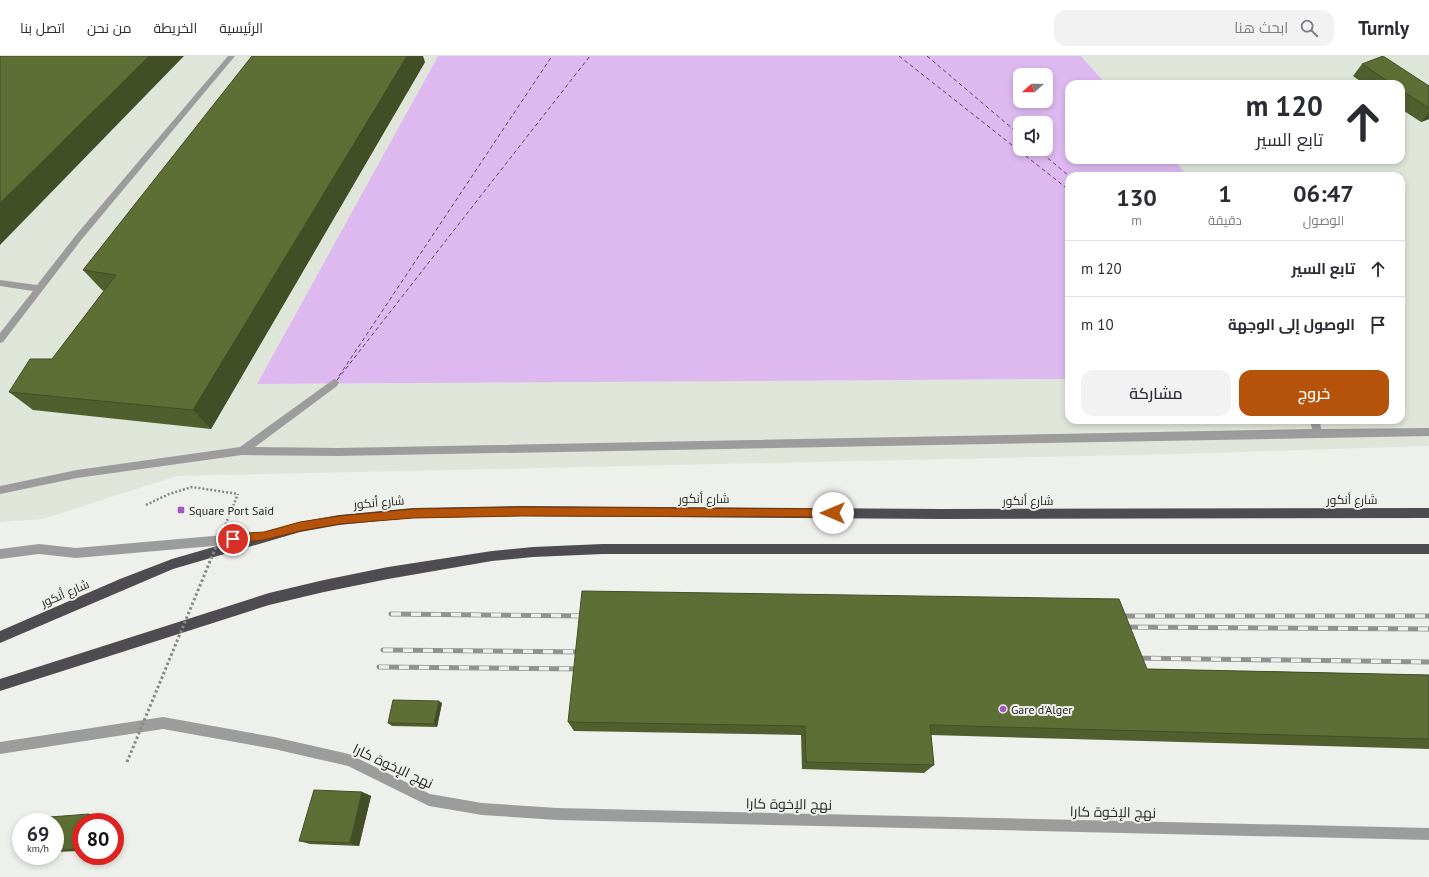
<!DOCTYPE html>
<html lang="ar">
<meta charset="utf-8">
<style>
body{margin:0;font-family:"PT Sans",Cairo,sans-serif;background:#f2f2f3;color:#2b2b33;direction:rtl;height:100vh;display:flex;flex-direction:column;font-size:15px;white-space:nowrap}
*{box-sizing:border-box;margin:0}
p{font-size:13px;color:#7c7c81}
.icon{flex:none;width:22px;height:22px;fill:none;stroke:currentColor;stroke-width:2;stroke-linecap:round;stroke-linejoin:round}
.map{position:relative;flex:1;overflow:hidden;direction:ltr}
.sheet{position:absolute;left:1065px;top:116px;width:340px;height:252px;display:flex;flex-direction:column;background:#fff;border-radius:12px;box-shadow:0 2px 6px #0003;direction:rtl}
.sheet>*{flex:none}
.top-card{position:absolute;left:1065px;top:24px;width:340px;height:84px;border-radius:12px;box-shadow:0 2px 6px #0003;direction:rtl;background:#fff;color:#2b2b33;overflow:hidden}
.needle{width:26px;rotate:249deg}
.buttons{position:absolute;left:1013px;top:12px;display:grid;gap:8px}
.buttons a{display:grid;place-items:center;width:40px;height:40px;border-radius:8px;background:#fff;box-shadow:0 2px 6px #0003;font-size:20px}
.speed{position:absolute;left:12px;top:757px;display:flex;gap:8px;font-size:20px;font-weight:700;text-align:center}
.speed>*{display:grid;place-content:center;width:52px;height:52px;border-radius:50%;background:#fff;box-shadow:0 2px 6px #0003;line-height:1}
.speed small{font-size:10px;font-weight:400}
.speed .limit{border:6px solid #d22;background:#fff;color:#111}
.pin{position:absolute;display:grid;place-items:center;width:34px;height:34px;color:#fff;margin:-17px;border:2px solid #fff;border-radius:50%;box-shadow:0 1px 4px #0007}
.me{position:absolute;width:44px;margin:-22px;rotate:270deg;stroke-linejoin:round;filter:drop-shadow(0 0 3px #0008)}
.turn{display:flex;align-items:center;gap:14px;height:84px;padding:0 16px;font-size:18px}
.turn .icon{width:52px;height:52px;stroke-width:2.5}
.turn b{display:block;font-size:28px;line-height:34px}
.eta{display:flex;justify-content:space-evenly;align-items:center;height:68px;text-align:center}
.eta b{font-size:24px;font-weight:600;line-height:28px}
.button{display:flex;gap:8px;margin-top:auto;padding:8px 16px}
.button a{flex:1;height:46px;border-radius:12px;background:#b45309;color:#fff;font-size:16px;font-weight:600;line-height:46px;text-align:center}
.button a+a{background:#f2f2f3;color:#2b2b33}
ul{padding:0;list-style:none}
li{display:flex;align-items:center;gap:12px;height:56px;padding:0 16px;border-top:1px solid #e1e1e2}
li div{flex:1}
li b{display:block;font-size:15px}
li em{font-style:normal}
header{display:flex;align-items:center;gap:24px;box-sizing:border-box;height:56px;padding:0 20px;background:#fff;border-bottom:1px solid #e1e1e2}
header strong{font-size:19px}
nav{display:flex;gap:22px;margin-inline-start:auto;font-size:14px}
.search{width:280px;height:36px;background:#f2f2f3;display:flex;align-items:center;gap:10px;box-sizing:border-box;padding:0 14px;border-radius:12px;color:#7c7c81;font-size:15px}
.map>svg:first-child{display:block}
</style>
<header>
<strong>Turnly</strong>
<div class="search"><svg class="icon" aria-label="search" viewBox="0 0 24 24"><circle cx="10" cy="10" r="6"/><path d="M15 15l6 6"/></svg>ابحث هنا</div>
<nav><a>الرئيسية</a><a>الخريطة</a><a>من نحن</a><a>اتصل بنا</a></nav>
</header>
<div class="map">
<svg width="1429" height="821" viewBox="0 0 1429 821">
<rect width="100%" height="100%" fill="#eef0ec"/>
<path fill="#e0e5d9" d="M0,0H438L257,328L1069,323V364H1401V120H1188L1174,104H1401V28H1106L1081,0H1429V390L1179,398L177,420L43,463L0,466Z"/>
<path fill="#ddb9f0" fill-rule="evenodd" d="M438,0H1081L1106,28H1069V104H1174L1188,120H1069V323L257,328ZM1020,19H1046V45H1020ZM1020,67H1046V93H1020Z"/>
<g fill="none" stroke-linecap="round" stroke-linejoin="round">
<path stroke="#65387a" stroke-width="1" stroke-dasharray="4 3" stroke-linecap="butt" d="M899,0L1069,134
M927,0L1020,79
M1037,93L1069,120
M339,320L552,0
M337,324L590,0"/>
<path stroke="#878986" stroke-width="2.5" stroke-dasharray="2 2" stroke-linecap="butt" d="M146,449L169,438L192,431L238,438"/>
<path fill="#9d9c9d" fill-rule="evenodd" d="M228,0H235L82,183L3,286L0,287V277L33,235L0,230V224L37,229L76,179Z
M334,323L337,324L339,327L337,330L255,391L338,392L1312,373L1310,364H1320L1321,373L1429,372V380L338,400L242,399L77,422L0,438V430L77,414L240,391Z
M258,476L262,478L263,481L262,484L258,486L76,502L39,498L0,503V493L39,488L76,492Z"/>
<path fill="#9d9c9d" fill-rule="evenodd" d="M163,661L274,681L349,698L430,738L482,747L557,752L1429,772V784L557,764L482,759L429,750L348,710L274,693L163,673L0,698V686Z"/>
<path fill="#4e4c50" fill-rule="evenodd" d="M521,450L942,453L1429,452V462L942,463L521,460L413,462L378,465L339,469L300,476L173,513L0,587V575L120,523L172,503L300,466L339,459L413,452Z
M603,488H1429V498H603L533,501L492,505L388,523L324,536L269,549L0,635V623L269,537L324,524L388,511L492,495L533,491Z"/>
<g stroke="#919390" stroke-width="5">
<path id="rail" d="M391,558L591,560
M1115,560H1429
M1118,571L1429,573
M383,594L587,596
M1131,602L1429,606
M379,611L585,613"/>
</g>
<use href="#rail" stroke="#eef0ec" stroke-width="3.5" stroke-dasharray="10" stroke-linecap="butt"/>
<path stroke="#878986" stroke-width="2.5" stroke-dasharray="2 2" stroke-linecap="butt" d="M218,487L238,438"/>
<path stroke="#878986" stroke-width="3" stroke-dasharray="2.5 2.5" stroke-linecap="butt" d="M127,706L218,486"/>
</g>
<path fill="#515f2e" d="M425,6L211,373L33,354L9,336L52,303L104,235L102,234L83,214Z
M1362,8L1429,30V63L1421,66L1401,53V28H1364L1353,20Z
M1147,613L1429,619V693L931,679L934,709L924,717L802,713L801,679L574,675L568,666Z
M442,647L437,671L392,670L388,667Z
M362,736L371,740L359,790L310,788L299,785Z
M89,758L97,760L95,766H81V795L55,796V766Z"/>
<path fill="#424e26" d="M149,0H184L0,189V147Z
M406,0H423L425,6L211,373L193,354Z
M1429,57V63L1421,66Z
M439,645L442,647L437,671L434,668Z
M362,736L371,740L359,790L350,787Z
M89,758L97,760L95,766H86Z
M81,780V794L76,793Z"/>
<path fill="#5e6f36" stroke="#424e26" d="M0,0H149L0,147Z
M252,0H407L193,354L9,336L30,303H52L116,219L83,214Z
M1383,0L1429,30V52L1401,34V28H1392L1362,8Z
M582,535L1119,543L1147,613L1429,619V683L930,669L934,709L806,706L805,670L568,666Z
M393,644L439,645L434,668L388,667Z
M314,734L362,736L350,787L299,785Z
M89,758L86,766H81V780L76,793L55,795V766H48L50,761Z"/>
<path fill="#b45309" stroke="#753606" d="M521,451L833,453L836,454L838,457L836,460L833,461L521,460L413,462L339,468L300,475L264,484L233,487L230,486L228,483L230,480L233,478L264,476L300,466L339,460L413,453Z"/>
<g fill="#a456c8" stroke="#eef0ec" stroke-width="1.5">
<rect x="177" y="450" width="8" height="8" rx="2"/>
<circle cx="1003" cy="653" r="4"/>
</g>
<g text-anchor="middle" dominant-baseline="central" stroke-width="4" stroke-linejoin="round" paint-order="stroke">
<g font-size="12" fill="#242523" stroke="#eef0ec">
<text x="704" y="442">شارع أنكور</text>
<text x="1352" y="443">شارع أنكور</text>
<text x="1028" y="444">شارع أنكور</text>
<text transform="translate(379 446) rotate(-5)">شارع أنكور</text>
<text transform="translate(65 537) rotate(-23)">شارع أنكور</text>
</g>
<g font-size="12" fill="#242523" stroke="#eef0ec" text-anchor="start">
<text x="189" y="454">Square Port Said</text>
<text x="1011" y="653">Gare d'Alger</text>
</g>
<g font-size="14" fill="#242523" stroke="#eef0ec">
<text transform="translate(393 710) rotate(25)">نهج الإخوة كارا</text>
<text transform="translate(789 748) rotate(1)">نهج الإخوة كارا</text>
<text transform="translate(1113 756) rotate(1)">نهج الإخوة كارا</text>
</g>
</g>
</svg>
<div class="buttons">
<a><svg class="needle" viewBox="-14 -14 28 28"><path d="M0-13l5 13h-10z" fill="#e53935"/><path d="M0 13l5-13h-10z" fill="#7c7c81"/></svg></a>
<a><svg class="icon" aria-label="sound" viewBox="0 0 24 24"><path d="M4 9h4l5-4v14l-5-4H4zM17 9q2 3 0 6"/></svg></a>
</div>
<div class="speed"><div>69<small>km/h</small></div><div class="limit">80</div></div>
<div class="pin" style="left:233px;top:483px;background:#d93025"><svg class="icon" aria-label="arrive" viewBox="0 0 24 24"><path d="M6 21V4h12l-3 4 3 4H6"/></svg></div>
<svg class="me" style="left:833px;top:457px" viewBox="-20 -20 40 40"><circle r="19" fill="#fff"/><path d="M0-13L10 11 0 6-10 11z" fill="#b45309"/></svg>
<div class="top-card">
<div class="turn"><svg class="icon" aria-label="ahead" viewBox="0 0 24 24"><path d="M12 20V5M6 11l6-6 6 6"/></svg><div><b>120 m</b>تابع السير</div></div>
</div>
<section class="sheet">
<div class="eta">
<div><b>06:47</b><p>الوصول</p></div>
<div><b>1</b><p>دقيقة</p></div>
<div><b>130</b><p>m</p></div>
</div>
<ul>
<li><svg class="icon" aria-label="ahead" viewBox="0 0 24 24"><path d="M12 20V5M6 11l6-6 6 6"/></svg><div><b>تابع السير</b></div><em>120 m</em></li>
<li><svg class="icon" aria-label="arrive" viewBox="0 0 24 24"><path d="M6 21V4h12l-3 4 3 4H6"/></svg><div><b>الوصول إلى الوجهة</b></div><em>10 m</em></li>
</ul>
<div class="button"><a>خروج</a><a>مشاركة</a></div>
</section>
</div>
